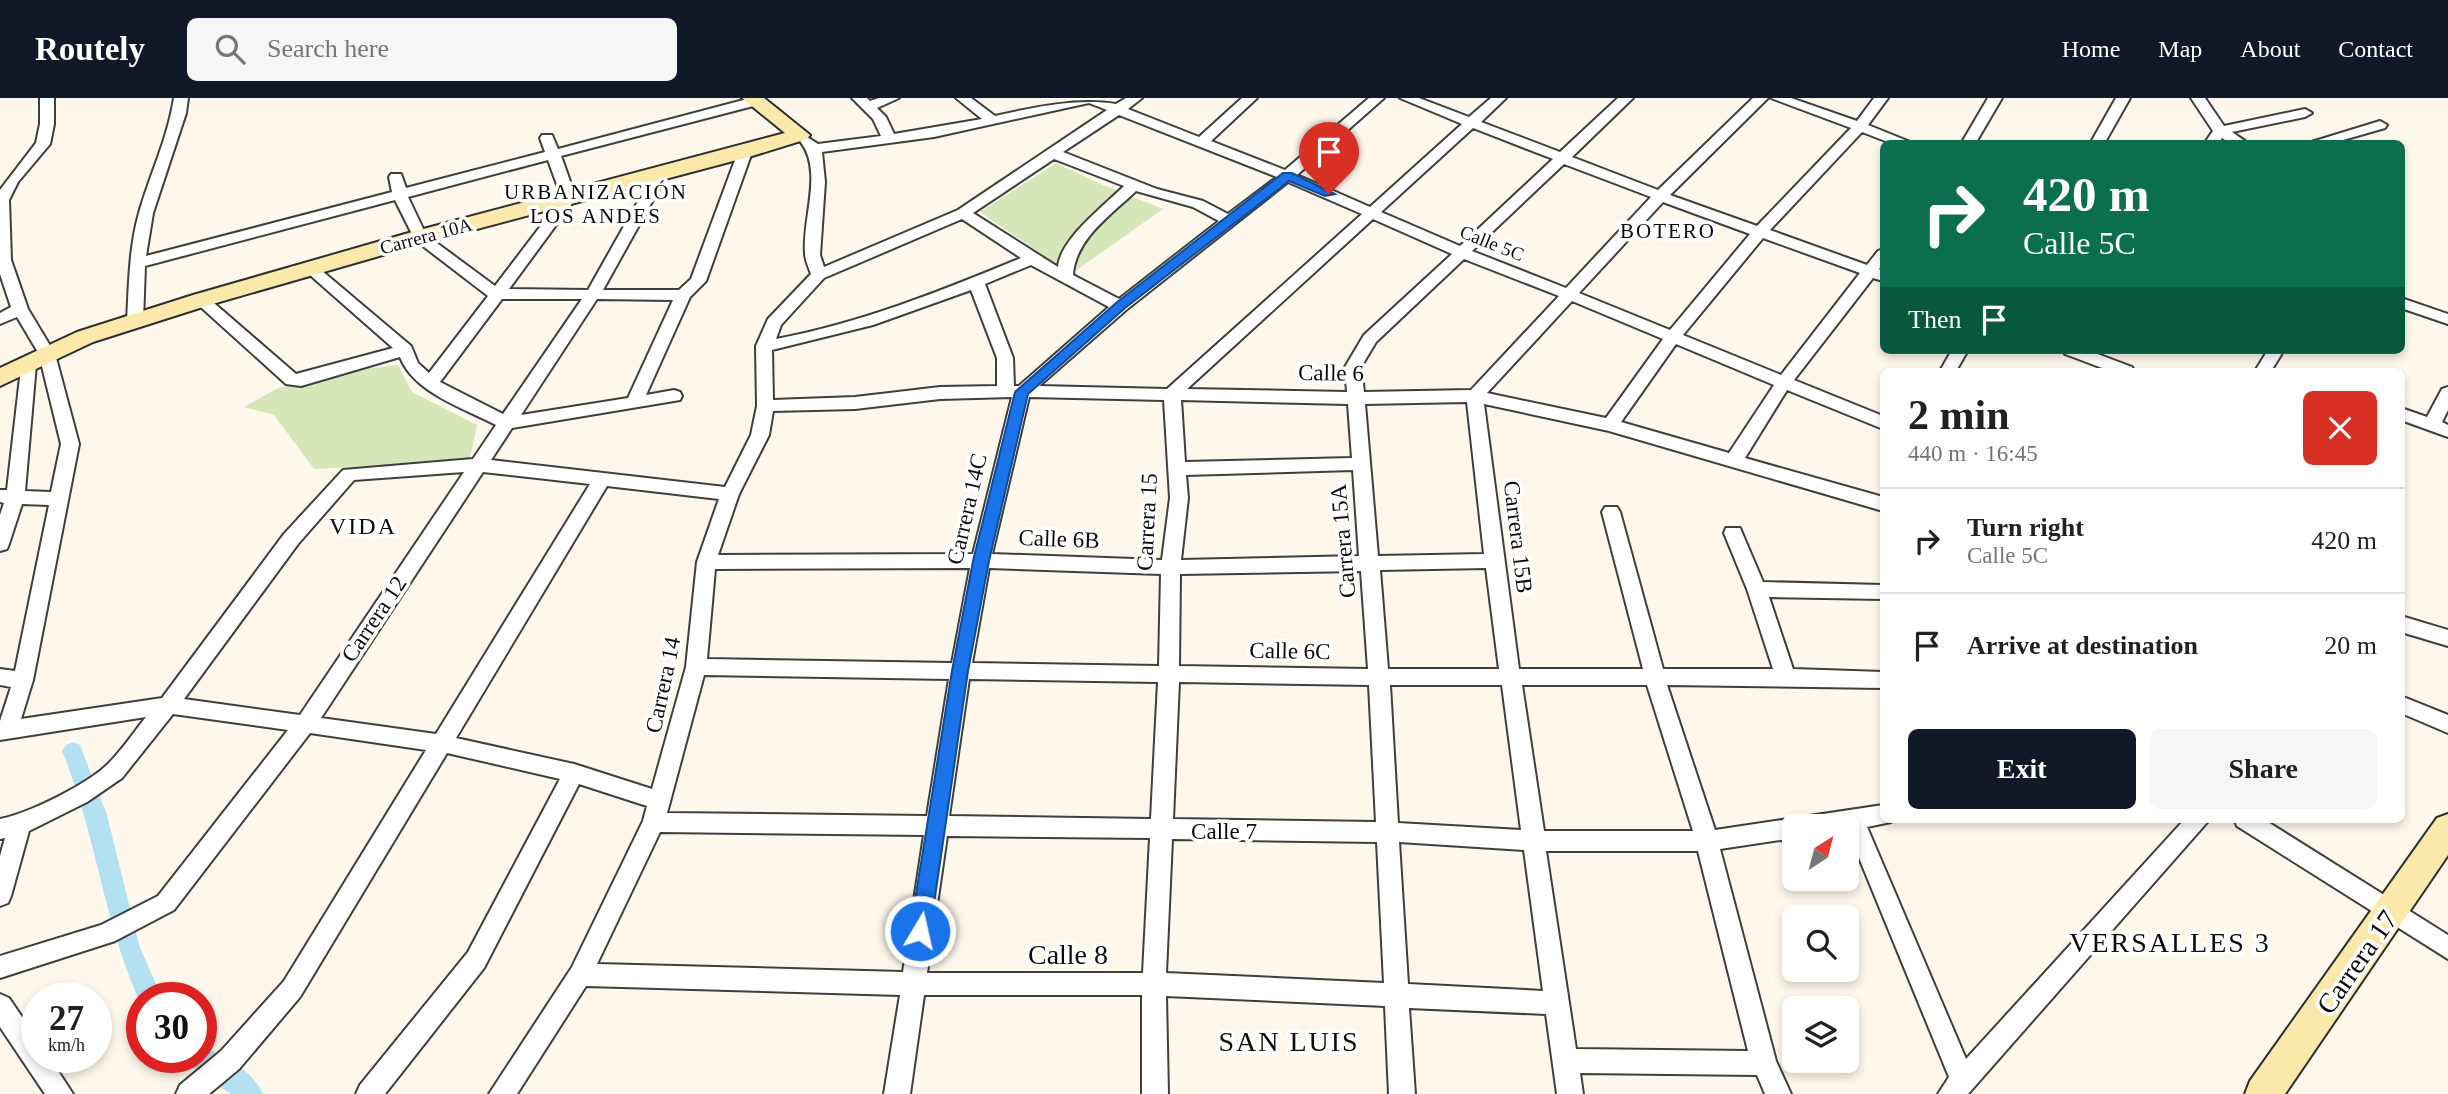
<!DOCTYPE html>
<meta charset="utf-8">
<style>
body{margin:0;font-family:Georgia,serif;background:#f6f6f6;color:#202124;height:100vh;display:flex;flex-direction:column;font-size:26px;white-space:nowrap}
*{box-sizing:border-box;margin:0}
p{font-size:23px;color:#757577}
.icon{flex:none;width:38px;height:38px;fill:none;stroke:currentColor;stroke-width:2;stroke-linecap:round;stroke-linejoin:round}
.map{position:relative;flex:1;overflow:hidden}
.details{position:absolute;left:1880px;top:270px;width:525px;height:455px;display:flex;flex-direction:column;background:#fff;border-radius:10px;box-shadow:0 4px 10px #0003}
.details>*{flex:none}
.hud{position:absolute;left:1880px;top:42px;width:525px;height:214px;border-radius:10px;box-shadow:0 4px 10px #0003;background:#0b6e4f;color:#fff;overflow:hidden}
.needle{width:46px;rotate:36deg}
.tools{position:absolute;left:1782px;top:716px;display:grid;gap:14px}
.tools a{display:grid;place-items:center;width:77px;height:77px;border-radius:10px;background:#fff;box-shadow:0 4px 10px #0003;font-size:35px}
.speed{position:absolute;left:21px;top:884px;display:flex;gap:14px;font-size:35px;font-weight:700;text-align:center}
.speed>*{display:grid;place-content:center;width:91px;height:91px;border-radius:50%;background:#fff;box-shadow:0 4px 10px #0003;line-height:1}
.speed small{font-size:18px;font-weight:400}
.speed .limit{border:10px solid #d22;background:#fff;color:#111}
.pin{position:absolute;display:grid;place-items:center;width:60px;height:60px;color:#fff;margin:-72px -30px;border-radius:50% 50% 50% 0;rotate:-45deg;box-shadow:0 0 7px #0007}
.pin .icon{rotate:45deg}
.me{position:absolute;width:77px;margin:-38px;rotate:9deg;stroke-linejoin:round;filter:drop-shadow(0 0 5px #0008)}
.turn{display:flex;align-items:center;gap:24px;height:147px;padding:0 28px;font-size:32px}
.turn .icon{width:91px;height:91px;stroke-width:2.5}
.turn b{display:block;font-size:49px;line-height:60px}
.then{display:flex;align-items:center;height:66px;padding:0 28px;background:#0003;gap:14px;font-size:26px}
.round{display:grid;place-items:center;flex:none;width:74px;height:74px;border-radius:10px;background:#f6f6f6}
.summary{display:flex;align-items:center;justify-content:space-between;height:119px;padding:0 28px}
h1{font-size:42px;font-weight:800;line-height:52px}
.button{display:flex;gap:14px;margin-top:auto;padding:14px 28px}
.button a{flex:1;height:80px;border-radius:10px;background:#111827;color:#fff;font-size:28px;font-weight:800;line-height:80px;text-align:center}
.button a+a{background:#f6f6f6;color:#202124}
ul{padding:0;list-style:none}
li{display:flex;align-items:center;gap:21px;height:105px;padding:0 28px;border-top:2px solid #e0e0e0}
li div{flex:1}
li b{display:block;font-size:26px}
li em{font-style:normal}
header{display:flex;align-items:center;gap:42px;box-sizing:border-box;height:98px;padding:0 35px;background:#111827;color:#fff}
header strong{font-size:33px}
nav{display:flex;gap:38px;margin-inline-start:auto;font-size:24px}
.search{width:490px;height:63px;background:#f6f6f6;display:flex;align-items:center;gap:18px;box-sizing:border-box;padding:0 24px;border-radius:10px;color:#757577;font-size:26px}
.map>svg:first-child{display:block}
</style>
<header>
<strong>Routely</strong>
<div class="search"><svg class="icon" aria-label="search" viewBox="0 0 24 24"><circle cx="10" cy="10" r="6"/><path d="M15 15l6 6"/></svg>Search here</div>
<nav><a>Home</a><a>Map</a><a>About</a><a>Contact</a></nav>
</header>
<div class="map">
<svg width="2448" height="996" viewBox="0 0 2448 996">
<rect width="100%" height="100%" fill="#fef8ec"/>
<path fill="#d5e6b8" d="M1056,65L1103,87L1163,111L1071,176L980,114Z
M398,267L412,294L477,327L469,364L314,371L274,317L244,309L278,290L355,272Z"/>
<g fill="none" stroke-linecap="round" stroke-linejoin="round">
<path fill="#b3e1f2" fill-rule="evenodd" d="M73,644L80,647L107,717L139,847L162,900H142V908C103,826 97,737 62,653L66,647Z
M201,948C223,956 254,974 263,996H231L190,968L187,959H201Z"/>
<g stroke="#3f3f3f" stroke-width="4">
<path id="street" d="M40,0H54V26L50,46L18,84L9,102L11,162L28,211L55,256L79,346L33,582L21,621L162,600L284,436L343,372L473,361L496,327C464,310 414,295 400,259L301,288L286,286L193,202L201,197L207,199L296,276L393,250L302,170L305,167H315L411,248L418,265L429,275L488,198L415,142L395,102L145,168L143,223L135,228L129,227L127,223C129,187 129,150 139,115C150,76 168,40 174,0H188L186,15L153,115L146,158L392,94L389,79L391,76H401L406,90L545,54L540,40L542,37H552L558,51L751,0H761V6L561,58L576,100L509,191L588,192L654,75L661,71L668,75L603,192H679L691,181L738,54L745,50L752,54L706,183L690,199L646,297L674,292L680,294L682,298L680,302L512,330L491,362L725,389L751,337L757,308L756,248L768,221L811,176C809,170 805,162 805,155C802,120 824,73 800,43L807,39L818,46L881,38L873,21L852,0H867L870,3L879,0H899L877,10L886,19L894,36L982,21L956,0H971L995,18C1034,9 1078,0 1116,6L1126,0H1142L1128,11L1199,39L1242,0H1257L1211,43L1285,72L1369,0H1384L1297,77L1370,109L1462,26L1400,0H1419L1469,19L1491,0H1506L1481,24L1560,54L1618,0H1633L1572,59L1658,92L1753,0H1768L1670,97L1757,128L1851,30L1771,0H1791L1857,23L1874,0H1888L1868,27L1915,46H1893L1862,34L1770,132L1867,167L1878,153L1883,151V166L1879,171L1883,173V183L1873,180L1794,282L1883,318V331L1787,292L1745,360L1883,399V413L1609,333L1484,306L1519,571H1643L1602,414L1605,409H1617L1620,414L1663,571H1773L1747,491L1724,435L1726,430H1740L1763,484L1883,487V501L1769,499L1793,571L1883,574V590L1667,587L1715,732L1883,707V721H1892L1891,724L1867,729L1966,961L2185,721H2210L1968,996H1938L1949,979L1846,728H1794V740L1720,751L1776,963L1791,996H1765L1757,977L1580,975L1583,996H1557L1546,916L1409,910L1415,996H1389L1385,908L1166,898L1168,996H1142V897H924L910,996H884L900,897L586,888L517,996H489L572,869L643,723L647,708L579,686L484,870L385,996H356L360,987L468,854L560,681L447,655L300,899L239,971L209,996H176L180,987L221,953L284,883L426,652L310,635L174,812L115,843L0,880V858L101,827L158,798L288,632L173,616L122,680L87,704L29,733L11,798L8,805L0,808V758L5,740L0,741V721C28,716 88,686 108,666C122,652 134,634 146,619L0,642V623L11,589L0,587V571L15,573L49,407L22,406L9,446L7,451L0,453V417L4,405L0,404V392H7L22,262L28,261L36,266L25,393L51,394L61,346L39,256L17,219L0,226V215L11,209L0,176V92L36,45L40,26ZM1089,5L1107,12L958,112L824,169L820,157L825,84L822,54L934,39ZM1119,17L1277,79L1228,116L1203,103L1157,91L1063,54ZM1473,30L1553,61L1460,148L1381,114ZM1054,61L1124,88C1105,107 1060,141 1058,169L973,115ZM548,62L562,100L495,188L426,137L408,99ZM1564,66L1651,99L1566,190L1472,153ZM1288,84L1362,116L1167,291L1039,288L1126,212ZM1136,93L1193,109L1219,123L1119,201L1073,177C1075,141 1112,116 1136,93ZM1663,104L1750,136L1670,232L1579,195ZM962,121L1021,160C941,193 861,225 776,241L781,227L824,180ZM1373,121L1452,156L1364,237L1345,269L1347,294L1187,291ZM1763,140L1860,175L1781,277L1683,237ZM1464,161L1559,198L1471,292L1364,294L1361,269L1376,244ZM1031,167L1109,209L1019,288H1014L1013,260L985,186ZM971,192L997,260V288L940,289L855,299L773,302L772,252L873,227ZM502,201H582L503,316L440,284ZM597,201L673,202L628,300L521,317ZM1572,203L1663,241L1606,320L1487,295ZM1676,246L1774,287L1729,355L1621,324ZM1012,299L973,456L718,457L739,396L769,337L773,313L855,311L940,301ZM1029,299L1164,302L1170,400L1162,462L992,456ZM1181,302L1348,306L1352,360L1185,364ZM1467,304L1484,456L1378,458L1365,306ZM1353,372L1359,458L1181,462L1188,400L1186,377ZM464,374L300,617L184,601L298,446L354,382ZM483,374L590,386L436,636L321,620ZM607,388L719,401L697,464L686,569L652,691L574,666L456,640ZM970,470L952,565L707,561L715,471ZM989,470L1161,476L1159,568L972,565ZM1486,470L1499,571H1388L1380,472ZM1361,473L1368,571L1179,568L1180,476ZM704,577L949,581L927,718L667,715ZM969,581L1158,584L1151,721L949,718ZM1179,584L1369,587L1376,724L1173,721ZM1390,587H1502L1521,732L1398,725ZM1522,587H1647L1693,733H1544ZM660,734L924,737L903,874L597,866ZM947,738L1150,740L1143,875H927ZM1172,741L1377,744L1384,885L1166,875ZM1399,744L1524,752L1543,893L1408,886ZM1546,753H1698L1748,953L1576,951Z
M1988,0H2002L1975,46H1961Z
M2116,0H2130L2104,46H2090Z
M2191,0H2205L2224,28L2305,11L2312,15L2305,19L2232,34L2249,46H2231L2222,40L2218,46H2204L2213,33Z
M2380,23L2387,27L2385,30L2329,46H2305Z
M2401,200L2448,216V226L2401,210Z
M1952,252H1968L1956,273H1940Z
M2063,252H2087L2132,269L2134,273H2110L2065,256Z
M2268,252H2284L2271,273H2255Z
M2448,289V312L2442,324L2448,327V339L2401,322V310L2427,319L2442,291Z
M2401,518L2448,532V548L2401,534Z
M2401,598L2448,617V635L2401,615Z
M2234,721H2263L2448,837V861L2237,728Z
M0,896L9,900L37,941V959H49L73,996H45L0,929Z"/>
</g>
<g stroke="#2e2e2e" stroke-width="4">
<path id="secondary" d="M742,0H764L810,37L807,41L752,58L428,144L209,207L93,244L0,288V270L77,234L193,197L412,134L785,35Z
M2448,716V757L2285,996H2245L2250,983L2437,720Z"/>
</g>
<use href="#street" fill="#fff" fill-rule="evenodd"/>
<use href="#secondary" fill="#fae9aa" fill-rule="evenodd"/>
</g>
<path fill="#1a73e8" stroke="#114b97" stroke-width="2" d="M1283,75H1292L1335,96L1325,98L1289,83L1125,210L1028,296L989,463L968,573L930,833L927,840L920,842L913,840L910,833L952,573L973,463L1015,294L1116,205Z"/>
<g text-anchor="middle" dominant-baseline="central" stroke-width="7" stroke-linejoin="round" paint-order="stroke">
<g font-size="19" fill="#0c0c0c" stroke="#fff">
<text transform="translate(426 138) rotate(-15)">Carrera 10A</text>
<text transform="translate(1492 145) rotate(22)">Calle 5C</text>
</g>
<g font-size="21" letter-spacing="2" fill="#0c0c0c" stroke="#fff">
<text x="596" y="94">URBANIZACIÓN<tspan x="596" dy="24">LOS ANDES</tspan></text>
<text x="1668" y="133">BOTERO</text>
</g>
<g font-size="23" fill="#0c0c0c" stroke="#fff">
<text transform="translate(1331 275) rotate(1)">Calle 6</text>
<text transform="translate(967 411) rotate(-77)">Carrera 14C</text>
<text transform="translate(1147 424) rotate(-87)">Carrera 15</text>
<text transform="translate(1518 439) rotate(83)">Carrera 15B</text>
<text transform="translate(1059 441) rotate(2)">Calle 6B</text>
<text transform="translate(1343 443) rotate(-95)">Carrera 15A</text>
<text transform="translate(374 521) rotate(-56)">Carrera 12</text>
<text transform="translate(1290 553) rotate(1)">Calle 6C</text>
<text transform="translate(663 587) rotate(-78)">Carrera 14</text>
<text x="1224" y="733">Calle 7</text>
</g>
<g font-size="24" letter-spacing="2" fill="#0c0c0c" stroke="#fff">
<text x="363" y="428">VIDA</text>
</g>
<g font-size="28" letter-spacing="2" fill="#0c0c0c" stroke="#fff">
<text x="2170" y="844">VERSALLES 3</text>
<text x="1289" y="943">SAN LUIS</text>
</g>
<g font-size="28" fill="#0c0c0c" stroke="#fff">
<text x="1068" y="856">Calle 8</text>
<text transform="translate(2357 864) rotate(-55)">Carrera 17</text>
</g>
</g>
</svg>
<div class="tools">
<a><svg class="needle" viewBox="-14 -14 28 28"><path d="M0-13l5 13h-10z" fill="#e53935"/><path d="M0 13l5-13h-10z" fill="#757577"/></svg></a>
<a><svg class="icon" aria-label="search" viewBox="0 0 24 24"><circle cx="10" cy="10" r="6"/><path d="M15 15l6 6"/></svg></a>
<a><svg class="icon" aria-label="layers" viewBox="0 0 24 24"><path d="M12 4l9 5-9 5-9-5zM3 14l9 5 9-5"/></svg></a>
</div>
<div class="speed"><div>27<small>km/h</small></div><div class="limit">30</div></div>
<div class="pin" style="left:1329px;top:96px;background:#d93025"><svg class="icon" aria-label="arrive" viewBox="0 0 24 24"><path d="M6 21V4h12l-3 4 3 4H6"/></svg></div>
<svg class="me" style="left:920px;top:833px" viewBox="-20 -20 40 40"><circle r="17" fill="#1a73e8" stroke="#fff" stroke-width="3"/><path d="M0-11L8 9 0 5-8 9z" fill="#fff"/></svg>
<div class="hud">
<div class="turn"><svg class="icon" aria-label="right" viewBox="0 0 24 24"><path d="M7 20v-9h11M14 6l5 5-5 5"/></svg><div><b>420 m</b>Calle 5C</div></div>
<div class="then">Then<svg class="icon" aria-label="arrive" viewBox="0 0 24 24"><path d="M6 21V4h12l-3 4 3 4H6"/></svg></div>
</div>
<section class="details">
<div class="summary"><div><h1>2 min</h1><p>440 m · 16:45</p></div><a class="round" style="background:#d93025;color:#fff"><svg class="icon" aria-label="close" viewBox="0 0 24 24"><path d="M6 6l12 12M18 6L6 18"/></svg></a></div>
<ul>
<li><svg class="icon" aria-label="right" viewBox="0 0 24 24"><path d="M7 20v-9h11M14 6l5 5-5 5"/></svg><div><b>Turn right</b><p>Calle 5C</p></div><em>420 m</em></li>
<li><svg class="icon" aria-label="arrive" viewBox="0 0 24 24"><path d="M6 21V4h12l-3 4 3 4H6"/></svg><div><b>Arrive at destination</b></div><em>20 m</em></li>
</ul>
<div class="button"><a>Exit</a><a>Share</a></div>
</section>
</div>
